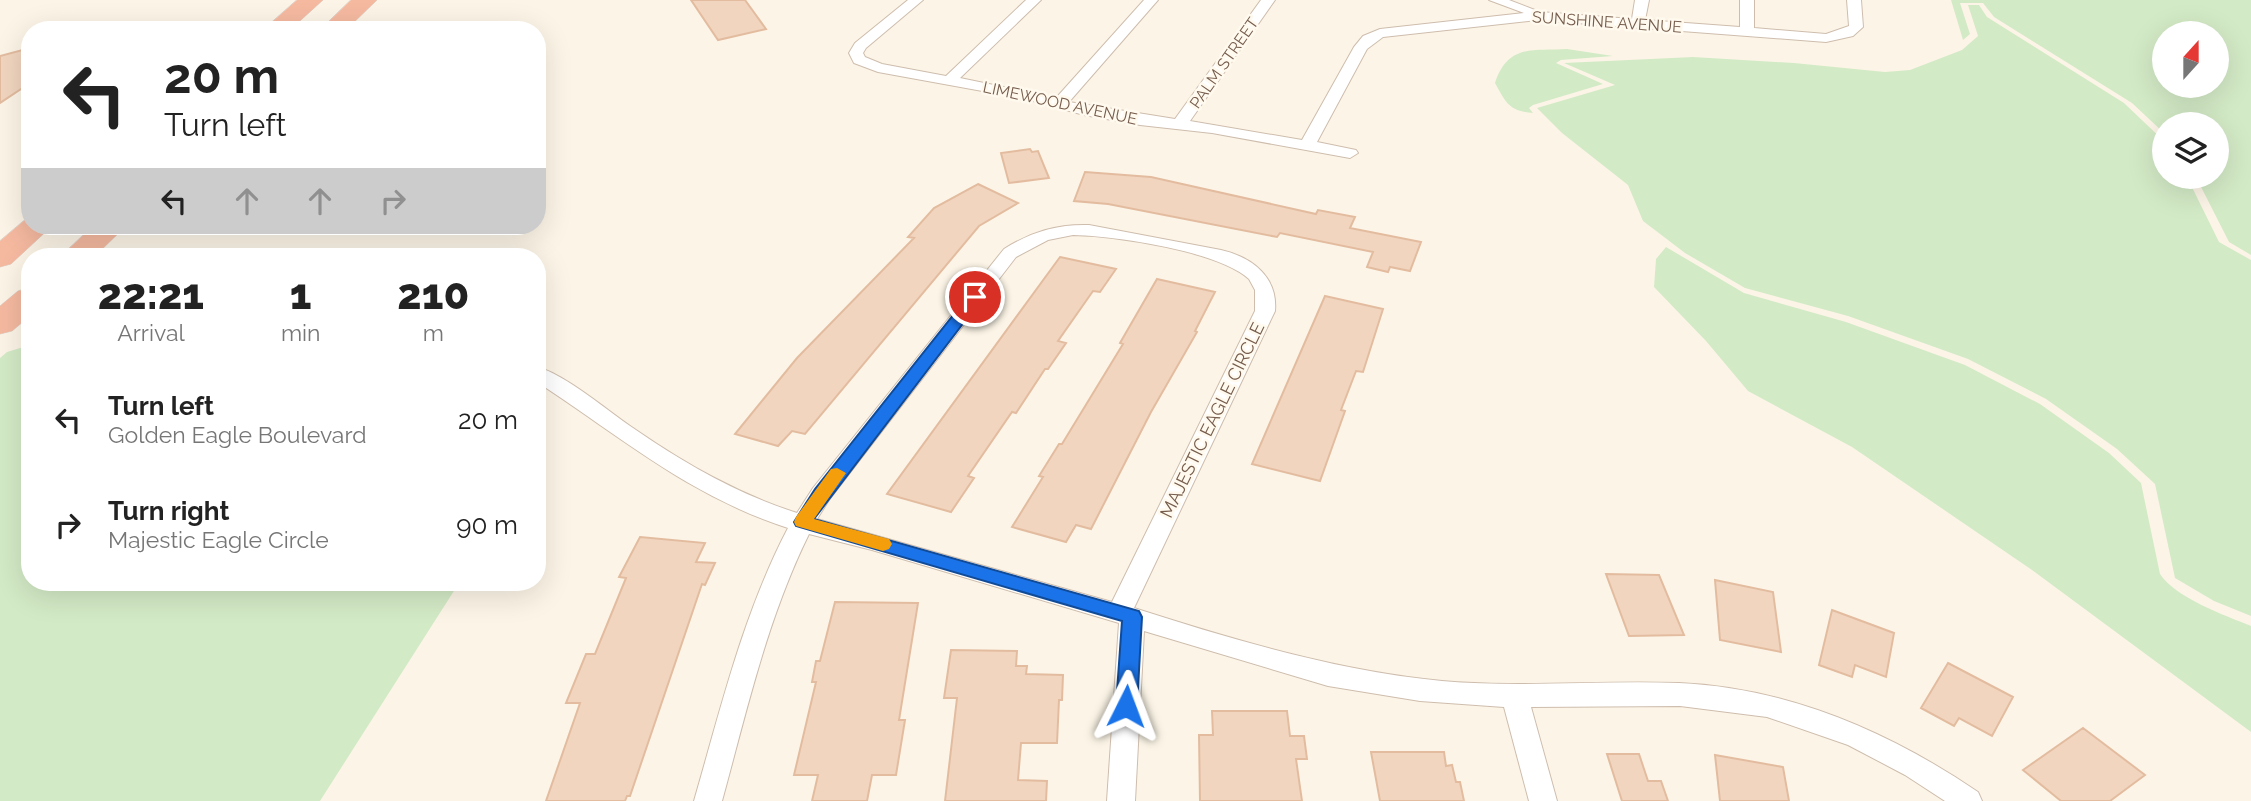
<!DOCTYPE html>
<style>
body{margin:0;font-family:Raleway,sans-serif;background:#f2f2f2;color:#222;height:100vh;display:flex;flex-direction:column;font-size:26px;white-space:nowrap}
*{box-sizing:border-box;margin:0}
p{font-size:23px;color:#767676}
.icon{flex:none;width:38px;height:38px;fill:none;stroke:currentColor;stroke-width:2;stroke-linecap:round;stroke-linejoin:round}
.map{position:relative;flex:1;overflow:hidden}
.drawer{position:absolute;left:21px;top:248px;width:525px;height:343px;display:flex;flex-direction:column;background:#fff;border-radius:28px;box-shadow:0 7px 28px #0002}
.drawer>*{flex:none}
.banner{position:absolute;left:21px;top:21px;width:525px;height:214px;border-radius:28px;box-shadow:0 7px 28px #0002;background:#fff;color:#222;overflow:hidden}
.needle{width:46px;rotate:21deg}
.controls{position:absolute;left:2152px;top:21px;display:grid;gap:14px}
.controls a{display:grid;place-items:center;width:77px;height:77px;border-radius:50%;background:#fff;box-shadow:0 7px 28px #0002;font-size:35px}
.pin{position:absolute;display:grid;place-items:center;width:60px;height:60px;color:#fff;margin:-30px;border:4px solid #fff;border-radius:50%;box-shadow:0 2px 7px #0007}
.me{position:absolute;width:77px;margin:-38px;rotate:3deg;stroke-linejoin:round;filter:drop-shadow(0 0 5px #0008)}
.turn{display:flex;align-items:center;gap:24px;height:147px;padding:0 28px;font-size:32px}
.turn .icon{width:91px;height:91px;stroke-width:2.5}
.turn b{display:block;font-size:49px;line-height:60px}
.lanes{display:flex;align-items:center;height:66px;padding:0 28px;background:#0003;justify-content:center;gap:35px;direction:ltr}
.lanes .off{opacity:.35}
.eta{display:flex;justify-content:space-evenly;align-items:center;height:119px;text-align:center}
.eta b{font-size:42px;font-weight:800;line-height:49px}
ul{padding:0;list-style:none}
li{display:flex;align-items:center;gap:21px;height:105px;padding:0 28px}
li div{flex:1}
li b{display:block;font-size:26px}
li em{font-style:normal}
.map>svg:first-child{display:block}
</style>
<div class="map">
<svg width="2251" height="801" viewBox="0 0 2251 801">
<rect width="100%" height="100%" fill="#fcf5e7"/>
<path fill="#d3eac6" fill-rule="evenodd" d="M1951,0H2251V255L2229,242L2196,177H2217V124H2165V134L2132,103L1994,17L1983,3H1960L1970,34L1963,40ZM2165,33H2217V86H2165Z
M1968,5H1979L1987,17L2124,103L2165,142V177H2187L2219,242L2251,260V616L2214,601L2175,578L2155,484L2117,449L2046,399L1968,359L1848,316L1745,288L1685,253L1643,221L1628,185L1562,133L1537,108L1615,85L1564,63L1693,57L1794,63L1885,72L1910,70L1962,50L1978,36Z
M1567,49L1613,56L1561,60L1556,63L1603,84L1533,105L1529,108L1533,113C1509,111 1506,103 1495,83C1508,44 1532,51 1567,49Z
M1666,247L1744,293L1846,322L1965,365L2040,404L2109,453L2141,483L2160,574C2176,598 2224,615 2251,626V732L2032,570L1852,447L1748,391L1706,341L1654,287L1656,259Z
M30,345V583H459L320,801H0V358L7,352Z"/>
<path fill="#f1d5bf" stroke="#e3bca0" stroke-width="2" d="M691,0H745L766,29L718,40Z
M30,48V83L0,103V56Z
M1030,149L1032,152L1038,151L1049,178L1009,183L1001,153Z
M1085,172L1151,177L1316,214L1318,210L1355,217L1350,228L1421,242L1410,271L1390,267L1388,272L1367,267L1373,252L1280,233L1277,237L1108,204L1074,201Z
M978,184L1018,203L979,226L805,434L792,431L778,446L735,434L797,358L914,238L908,237L934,208Z
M1060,257L1116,269L1100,292L1093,291L1058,341L1066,343L1048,369H1045L1016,413L1012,412L968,476L974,478L951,512L887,494Z
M1157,279L1215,292L1195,331L1197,332L1151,412L1091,529L1076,525L1066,542L1012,527L1043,477L1039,476L1059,444H1062L1123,344L1120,343Z
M1325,296L1383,309L1363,372L1356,371L1341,410L1345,411L1320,481L1252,464Z
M640,537L705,543L696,562L715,563L705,585L702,584L630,796H627L625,801H546L580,703H566L586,654H595L626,578L619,577Z
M1606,574L1659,575L1684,635L1629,636Z
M1715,580L1773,592L1781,652L1720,640Z
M835,602L918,603L899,720H905L896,775H872L867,801H812L818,775H794L816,682H812L816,661H820Z
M1832,610L1894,633L1886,677L1855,665L1852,677L1819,665Z
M951,650L1017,651L1016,666H1027L1026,674L1063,675L1062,700H1059L1057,743H1021L1018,780L1047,781L1046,801H945L957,698H944Z
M1948,663L2013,697L1992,736L1959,718L1954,726L1921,708Z
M1212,711H1287L1290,736H1304L1307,759H1296L1302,801H1200L1199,735H1213Z
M2083,728L2145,775L2110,801H2061L2023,770Z
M1371,752H1444L1446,766L1452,765L1456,782H1460L1464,801H1380Z
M1607,754H1639L1648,781H1661L1668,801H1622Z
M1715,755L1783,767L1789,801H1720Z"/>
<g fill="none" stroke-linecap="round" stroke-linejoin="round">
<g stroke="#cebdad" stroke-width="2">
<path id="street" d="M908,0H923L866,48L863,53L865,57L882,64L946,76L1026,0H1041L960,78L1056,98L1144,0H1158L1069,102L1175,119L1261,0H1275L1190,121L1302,140L1354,47L1363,36L1380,29L1524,13L1489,0H1509L1540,12L1632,19L1635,0H1649L1645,20L1740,27V0H1754V28L1826,34L1849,26L1847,0H1861L1863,27L1853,36L1826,42L1537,20L1383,37L1367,49L1317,142L1356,150L1358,153L1350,158L1212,133L1140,125L1084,115L1026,99L878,72L854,63L849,53L855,43Z
M1089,225L1221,250C1252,257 1278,277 1275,311L1134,608C1234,640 1337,671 1442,681C1521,688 1600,680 1679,683C1789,688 1888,731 1978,792L1982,801H1945L1905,775L1848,745L1767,717L1680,706L1531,707L1557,801H1529L1504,707L1420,701L1328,686L1144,631L1135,801H1107L1119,623L872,550L809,534C767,619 747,710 722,801H694C721,708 743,614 788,528C689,496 623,438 537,382V367C565,374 610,413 636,430C687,465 738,494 797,513L813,488L1004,249C1031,232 1057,224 1089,225ZM1073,235C1116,236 1218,251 1249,279L1255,290V311L1112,602L817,519L829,500L1016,257L1048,240Z"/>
</g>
<g stroke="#dbd5d0" stroke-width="1">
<path id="highway" d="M297,0H323L290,30H263Z
M351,0H377L346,30H320Z
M26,219H30V226H52L11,264L0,267V241Z
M93,226H126L94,257H60Z
M30,288V316L12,331L0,334V306L18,291Z"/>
</g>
<use href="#street" fill="#fff" fill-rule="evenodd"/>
<use href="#highway" fill="#f5b9a0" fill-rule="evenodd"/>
</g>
<path fill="#1a73e8" stroke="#114b97" stroke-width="2" d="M975,293L981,294L983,297L981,300L814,519L1139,611L1142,617L1137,706L1134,712L1126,714L1119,712L1116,706L1122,621L796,526L794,522L815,489L970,294Z"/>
<path fill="#f59e0b" d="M837,468L846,473L814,519L889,539L892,544L889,549L883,551L796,526L794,522L796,517L831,469Z"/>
<g text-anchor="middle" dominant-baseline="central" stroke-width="5" stroke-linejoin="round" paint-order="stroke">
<g font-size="16" fill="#755c4c" stroke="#fff9ee">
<text transform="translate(1607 22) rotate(4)">SUNSHINE AVENUE</text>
<text transform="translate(1224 63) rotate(-55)">PALM STREET</text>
<text transform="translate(1060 103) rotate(12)">LIMEWOOD AVENUE</text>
</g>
<g font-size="18" fill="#755c4c" stroke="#fff9ee">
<text transform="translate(1212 420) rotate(-64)">MAJESTIC EAGLE CIRCLE</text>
</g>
</g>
</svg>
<div class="controls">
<a><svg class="needle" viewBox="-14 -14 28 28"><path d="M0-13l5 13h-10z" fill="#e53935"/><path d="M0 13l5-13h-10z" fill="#767676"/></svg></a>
<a><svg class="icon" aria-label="layers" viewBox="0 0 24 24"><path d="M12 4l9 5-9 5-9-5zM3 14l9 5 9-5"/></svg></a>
</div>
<div class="pin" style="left:975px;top:297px;background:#d93025"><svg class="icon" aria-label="arrive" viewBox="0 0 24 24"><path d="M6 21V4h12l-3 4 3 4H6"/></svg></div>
<svg class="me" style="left:1126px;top:706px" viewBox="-20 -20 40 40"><path d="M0-17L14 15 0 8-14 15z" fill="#1a73e8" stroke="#fff" stroke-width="4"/></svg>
<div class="banner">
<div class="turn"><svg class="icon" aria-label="left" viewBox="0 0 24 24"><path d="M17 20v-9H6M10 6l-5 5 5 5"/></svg><div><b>20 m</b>Turn left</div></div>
<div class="lanes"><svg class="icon" aria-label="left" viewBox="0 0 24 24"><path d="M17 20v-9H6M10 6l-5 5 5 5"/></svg><svg class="icon off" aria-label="ahead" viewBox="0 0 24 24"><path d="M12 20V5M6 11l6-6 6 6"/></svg><svg class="icon off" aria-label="ahead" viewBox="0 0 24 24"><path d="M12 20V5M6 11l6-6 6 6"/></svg><svg class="icon off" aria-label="right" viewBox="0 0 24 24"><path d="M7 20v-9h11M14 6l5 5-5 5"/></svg></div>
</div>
<section class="drawer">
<div class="eta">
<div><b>22:21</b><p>Arrival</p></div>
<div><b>1</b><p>min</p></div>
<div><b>210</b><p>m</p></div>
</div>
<ul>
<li><svg class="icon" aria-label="left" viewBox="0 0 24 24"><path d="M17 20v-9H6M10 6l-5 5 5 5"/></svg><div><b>Turn left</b><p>Golden Eagle Boulevard</p></div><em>20 m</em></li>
<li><svg class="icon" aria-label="right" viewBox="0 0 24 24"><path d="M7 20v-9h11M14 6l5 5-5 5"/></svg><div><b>Turn right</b><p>Majestic Eagle Circle</p></div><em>90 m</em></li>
</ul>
</section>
</div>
